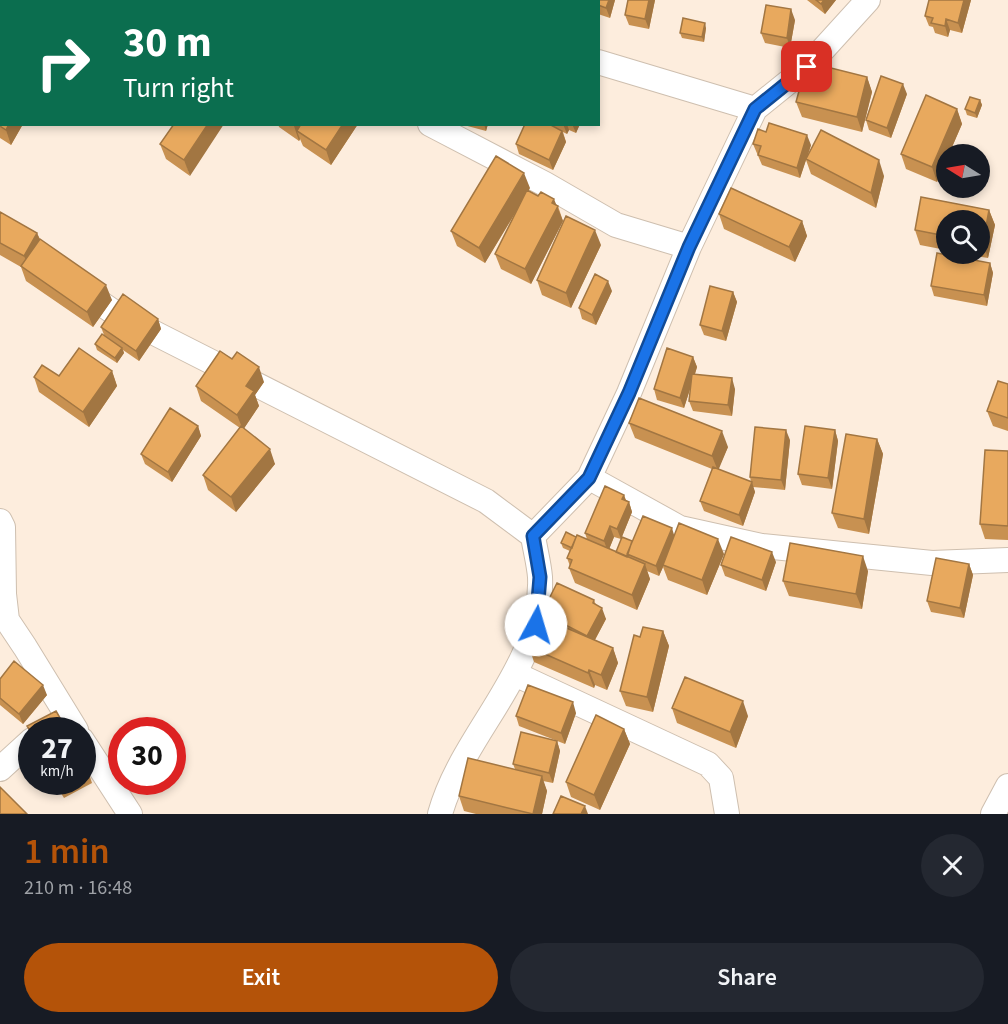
<!DOCTYPE html>
<meta charset="utf-8">
<style>
body{margin:0;font-family:"Source Sans 3",sans-serif;background:#242831;color:#f1f3f6;height:100vh;display:flex;flex-direction:column;font-size:22px;white-space:nowrap}
*{box-sizing:border-box;margin:0}
p{font-size:20px;color:#9ea1a6}
.icon{flex:none;width:33px;height:33px;fill:none;stroke:currentColor;stroke-width:2;stroke-linecap:round;stroke-linejoin:round}
.map{position:relative;height:814px;overflow:hidden}
.drawer{display:flex;flex-direction:column;background:#171b24;flex:1}
.drawer>*{flex:none}
.banner{position:absolute;left:0px;top:0px;width:600px;height:126px;box-shadow:0 3px 9px #0003;background:#0b6e4f;color:#fff;overflow:hidden}
.needle{width:39px;rotate:281deg}
.buttons{position:absolute;left:936px;top:144px;display:grid;gap:12px}
.buttons a{display:grid;place-items:center;width:54px;height:54px;border-radius:50%;background:#171b24;box-shadow:0 3px 9px #0003;font-size:30px}
.speed{position:absolute;left:18px;top:717px;display:flex;gap:12px;font-size:30px;font-weight:700;text-align:center}
.speed>*{display:grid;place-content:center;width:78px;height:78px;border-radius:50%;background:#171b24;box-shadow:0 3px 9px #0003;line-height:1}
.speed small{font-size:15px;font-weight:400}
.speed .limit{border:9px solid #d22;background:#fff;color:#111}
.pin{position:absolute;display:grid;place-items:center;width:51px;height:51px;color:#fff;margin:-26px;border-radius:12px;box-shadow:0 3px 9px #0006}
.me{position:absolute;width:66px;margin:-33px;rotate:6deg;stroke-linejoin:round;filter:drop-shadow(0 0 4px #0008)}
.turn{display:flex;align-items:center;gap:21px;height:126px;padding:0 24px;font-size:27px}
.turn .icon{width:78px;height:78px;stroke-width:2.5}
.turn b{display:block;font-size:42px;line-height:51px}
.round{display:grid;place-items:center;flex:none;width:63px;height:63px;border-radius:32px;background:#242831}
.overview{display:flex;align-items:center;justify-content:space-between;height:102px;padding:0 24px}
h1{font-size:36px;font-weight:600;line-height:45px;color:#b45309}
.primary-button{display:flex;gap:12px;margin-top:auto;padding:12px 24px}
.primary-button a{flex:1;height:69px;border-radius:36px;background:#b45309;color:#fff;font-size:24px;font-weight:600;line-height:69px;text-align:center}
.primary-button a+a{background:#242831;color:#f1f3f6}
.map>svg:first-child{display:block}
</style>
<div class="map">
<svg width="1008" height="814" viewBox="0 0 1008 814">
<rect width="100%" height="100%" fill="#fdeddd"/>
<g fill="none" stroke-linecap="round" stroke-linejoin="round">
<g stroke="#cebfaf" stroke-width="26">
<path id="minor" d="M365,0L371,2
M755,109L807,67L868,0
M430,124L545,184L616,225L689,247
M80,289L115,313L486,501L533,536C535,549 539,564 540,577C544,669 463,731 440,814
M597,482L680,528L762,546L932,563L1008,560
M0,521L3,527L4,594L7,620L25,647L76,730
M533,536L589,478L629,393L689,247L755,109L598,62
M515,674L708,764L721,778L727,814
M82,740L130,814
M0,769L32,740
M993,814L1008,786"/>
</g>
<use href="#minor" stroke="#fff" stroke-width="24"/>
</g>
<path fill="#c89151" d="M588,0H615L610,18L598,14V2Z
M628,0H655L649,29L629,25L625,15Z
M807,0H836L825,14Z
M929,0H971L962,33L950,30L948,37L935,33L933,27L929,26L925,16Z
M795,20L790,48L765,43L761,33Z
M706,28L704,42L682,38L680,33Z
M867,77L872,92L862,132L802,117L796,102Z
M0,84L2,124H23L11,145L0,138Z
M907,94L891,138L869,130L866,120Z
M980,100L982,105L977,118L967,115L965,109Z
M957,109L962,124L949,154H946V160L937,182L906,169L901,154Z
M174,124L190,176L166,159L160,144Z
M278,124H358L331,165L303,146L300,139L299,141L279,127Z
M460,124H488L486,131Z
M525,124H580L576,133L569,130L567,134L563,132L566,142L553,170L519,154L516,144Z
M753,144L811,145L808,155L884,176L876,208L811,174L806,160L800,178L762,165Z
M530,188L528,191L558,206L563,221L531,284L501,269L495,254L522,202L485,263L457,246L451,231Z
M921,197L989,210L995,225L988,258L963,254H980V220H946V250L920,245L915,230Z
M0,212L37,233L40,239L112,300L93,327L26,281L21,267L0,255Z
M719,214L802,221L807,236L795,262L724,229Z
M601,245L571,308L542,295L537,280Z
M990,263L993,273L987,306L934,296L931,286Z
M612,291L596,325L582,319L579,308Z
M733,292L737,302L726,341L704,335L700,325Z
M158,319L161,329L139,361L123,350L124,353L117,363L97,350L95,344L104,335L101,327Z
M693,357L697,367L695,374L735,389L732,416L693,411L689,401L691,386L684,408L657,400L654,389Z
M112,371L117,386L89,427L39,392L34,377L59,376Z
M264,382L255,395L259,406L244,428L275,464L236,512L208,490L203,475L240,428L201,401L196,386Z
M1008,384V431L993,426L987,411Z
M629,423L728,447L718,469L751,482L750,477L790,440L785,490L753,487L755,492L743,526L704,511L700,501L712,469L635,438Z
M198,426L201,436L172,482L145,464L141,454Z
M835,430L838,441L832,489L802,485L798,474Z
M877,439L883,454L869,534L838,528L832,513Z
M1008,451V540L985,539L980,524Z
M624,495L626,500L629,502L632,512L621,539L614,537L609,549L616,552L632,541L674,535L724,554L707,595L668,580L663,567L659,576L647,571L650,579L637,610L575,583L569,568L570,566L567,558L570,551L563,548L561,543L576,537L587,539L585,533Z
M776,562L766,591L725,576L721,565Z
M969,564L973,575L964,618L931,612L927,601Z
M868,571L862,609L789,596L783,581Z
M594,600L596,605L606,619L595,640L613,648L618,663L607,690L595,685L594,688L534,662L529,647L544,618L542,613Z
M663,631L669,646L653,712L626,706L620,691L640,637Z
M0,679L47,695L23,724L0,705Z
M672,708L748,716L736,748L677,723Z
M576,713L565,744L519,726L516,716Z
M624,729L630,744L600,810L571,797L566,782Z
M557,741L560,751L553,783L543,781L547,791L542,814H476L464,811L459,796L515,769L513,764Z
M82,760L87,768L92,783L64,798L54,782H82Z"/>
<path fill="#a27642" d="M2,0H19L18,2H2V23L0,25V3Z
M609,0H615L610,18L606,8Z
M649,0H655L649,29L645,19Z
M824,0H836L825,14L821,4Z
M964,0H971L962,33L958,23Z
M791,9L795,20L790,48L787,38Z
M946,19L950,30L948,37L945,26Z
M705,23L706,28L704,42L702,37Z
M867,77L872,92L862,132L857,117Z
M903,84L907,94L891,138L887,128Z
M980,100L982,105L977,118L975,113Z
M957,109L962,124L949,154H946V160L937,182L932,167Z
M9,124H23L11,145L6,130Z
M208,124H224L190,176L184,160Z
M294,124H310L297,131L300,139L299,141L294,126Z
M343,124H358L331,165L326,150Z
M484,124H488L486,131Z
M563,124H567L569,130L567,134Z
M572,124H580L576,133Z
M562,131L566,142L553,170L549,160Z
M807,135L811,145L800,178L797,168Z
M879,160L884,176L876,208L871,193Z
M524,173L530,188L485,263L479,248Z
M554,199L563,221L531,284L525,269Z
M989,210L995,225L988,258L983,243Z
M802,221L807,236L795,262L789,247Z
M595,230L601,245L571,308L566,293Z
M37,233L43,248L30,271L24,256Z
M990,263L993,273L987,306L984,295Z
M608,281L612,291L596,325L592,315Z
M106,285L112,300L93,327L87,312Z
M733,292L737,302L726,341L722,331Z
M158,319L161,329L139,361L136,351Z
M122,348L124,353L117,363L115,358Z
M693,357L697,367L684,408L680,398Z
M259,367L264,382L255,395L259,406L243,430L237,415L246,386Z
M112,371L117,386L89,427L83,412Z
M732,378L735,389L732,416L728,405Z
M198,426L201,436L172,482L168,472Z
M786,430L790,440L785,490L781,480Z
M835,430L838,441L832,489L828,478Z
M722,431L728,447L718,471L712,456Z
M877,439L883,454L869,534L864,519Z
M270,449L275,464L236,512L231,497Z
M752,482L755,492L743,526L739,515Z
M624,495L627,505L629,502L632,512L621,539L617,529L622,499Z
M610,526L614,537L608,552L604,541Z
M672,528L675,538L663,565V567L659,576L656,566Z
M718,539L724,554L707,595L702,580Z
M772,552L776,562L766,591L762,580Z
M863,556L868,571L862,609L856,594Z
M645,564L650,579L637,610L632,595Z
M969,564L973,575L964,618L960,608Z
M602,608L606,619L591,647L587,636Z
M663,631L669,646L653,712L647,697Z
M613,648L618,663L607,690L601,675Z
M589,670L595,685L594,688L588,673Z
M43,685L47,695L23,724L19,714Z
M743,701L748,716L736,748L730,732Z
M573,702L576,713L565,744L561,733Z
M624,729L630,744L600,810L594,795Z
M557,741L560,751L553,783L549,773Z
M542,776L547,791L542,814H533Z
M585,806L588,814H581Z"/>
<path fill="#e8a95e" stroke="#a27642" stroke-width="1.5" d="M174,0H213V2H174Z
M244,0H281V2H244Z
M384,0H419V2H384Z
M588,0H609L606,8L598,5V2H588Z
M628,0H649L645,19L625,15Z
M816,0H824L821,4Z
M929,0H964L958,23L946,19L945,26L931,23L933,18L925,16Z
M766,5L791,9L787,38L761,33Z
M683,18L705,23L702,37L680,33Z
M807,62L867,77L857,117L796,102Z
M881,76L903,84L887,128L866,120Z
M2,81V124H9L6,130L0,126V84Z
M926,95L957,109L932,167L901,154Z
M970,97L980,100L975,113L965,109Z
M769,123L807,135L797,168L758,155L761,146L753,144L758,129L766,132Z
M174,124H208L184,160L160,144Z
M301,124H343L326,150L297,131Z
M525,124H549L562,131L549,160L516,144Z
M821,130L879,160L871,193L806,159Z
M496,156L524,173L479,248L451,231Z
M731,188L802,221L789,247L719,214Z
M527,190L538,196L541,192L554,199L552,203L558,206L525,269L495,254Z
M921,197L989,210L983,243H980V220H946V236L915,230Z
M0,212L37,233L24,256L0,243Z
M566,216L595,230L566,293L537,280Z
M40,239L106,285L87,312L21,266Z
M937,253L990,263L984,295L931,286Z
M595,274L608,281L592,315L579,308Z
M710,286L733,292L722,331L700,325Z
M123,294L158,319L136,351L101,327Z
M102,334L122,348L115,358L95,344Z
M79,348L112,371L83,412L34,377L42,365L59,376Z
M667,348L693,357L680,398L654,389Z
M220,351L232,359L237,352L259,367L246,386L254,391L237,415L196,386Z
M692,374L732,378L728,405L689,401Z
M998,381L1008,384V418L987,411Z
M639,398L722,431L712,456L629,423Z
M170,408L198,426L168,472L141,454Z
M241,426L270,449L231,497L203,475Z
M805,426L835,430L828,478L798,474Z
M755,427L786,430L781,480L750,477Z
M846,434L877,439L864,519L832,513Z
M985,450L1008,451V526L980,524Z
M713,467L752,482L739,515L700,501Z
M605,486L624,495L622,499L629,502L617,529L610,526L604,541L585,533Z
M643,516L672,528L656,566L627,554Z
M679,523L718,539L702,580L663,565Z
M566,532L576,537L572,548L561,543Z
M577,535L645,564L632,595L569,568L572,560L567,558Z
M622,537L632,541L627,557L616,552Z
M731,537L772,552L762,580L721,565Z
M790,543L863,556L856,594L783,581Z
M936,558L969,564L960,608L927,601Z
M557,583L594,600L593,603L602,608L587,636L542,613Z
M541,617L613,648L601,675L589,670L588,673L529,647Z
M643,627L663,631L647,697L620,691L634,635L640,637Z
M14,661L43,685L19,714L0,698V679Z
M685,677L743,701L730,732L672,708Z
M528,685L573,702L561,733L516,716Z
M56,711L67,730H32V734L27,726Z
M596,715L624,729L594,795L566,782Z
M521,732L557,741L549,773L513,764Z
M468,758L542,776L533,814L459,796Z
M82,760L87,768L82,770Z
M0,787L27,814H0Z
M561,796L585,806L581,814H553Z"/>
<g fill="none" stroke-linecap="round" stroke-linejoin="round">
<g stroke="#114b97" stroke-width="15">
<path id="route" d="M536,625L540,577L533,536L589,478L629,393L689,247L755,109L807,67"/>
</g>
<use href="#route" stroke="#1a73e8" stroke-width="10"/>
</g>
</svg>
<div class="buttons">
<a><svg class="needle" viewBox="-14 -14 28 28"><path d="M0-13l5 13h-10z" fill="#e53935"/><path d="M0 13l5-13h-10z" fill="#9ea1a6"/></svg></a>
<a><svg class="icon" aria-label="search" viewBox="0 0 24 24"><circle cx="10" cy="10" r="6"/><path d="M15 15l6 6"/></svg></a>
</div>
<div class="speed"><div>27<small>km/h</small></div><div class="limit">30</div></div>
<div class="pin" style="left:807px;top:67px;background:#d93025"><svg class="icon" aria-label="arrive" viewBox="0 0 24 24"><path d="M6 21V4h12l-3 4 3 4H6"/></svg></div>
<svg class="me" style="left:536px;top:625px" viewBox="-20 -20 40 40"><circle r="19" fill="#fff"/><path d="M0-13L10 11 0 6-10 11z" fill="#1a73e8"/></svg>
<div class="banner">
<div class="turn"><svg class="icon" aria-label="right" viewBox="0 0 24 24"><path d="M7 20v-9h11M14 6l5 5-5 5"/></svg><div><b>30 m</b>Turn right</div></div>
</div>
</div>
<section class="drawer">
<div class="overview"><div><h1>1 min</h1><p>210 m · 16:48</p></div><a class="round"><svg class="icon" aria-label="close" viewBox="0 0 24 24"><path d="M6 6l12 12M18 6L6 18"/></svg></a></div>
<div class="primary-button"><a>Exit</a><a>Share</a></div>
</section>
